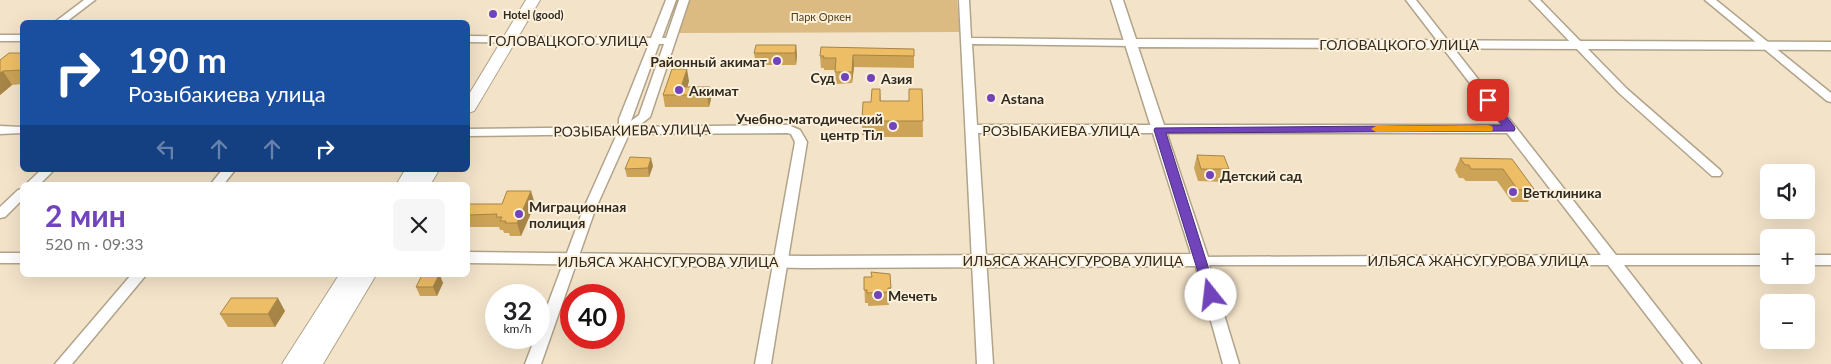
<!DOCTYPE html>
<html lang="ru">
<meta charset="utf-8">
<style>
body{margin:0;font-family:Lato,sans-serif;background:#f6f6f6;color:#202124;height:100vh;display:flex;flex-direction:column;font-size:19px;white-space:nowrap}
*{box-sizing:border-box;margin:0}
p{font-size:16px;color:#757577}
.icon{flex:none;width:28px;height:28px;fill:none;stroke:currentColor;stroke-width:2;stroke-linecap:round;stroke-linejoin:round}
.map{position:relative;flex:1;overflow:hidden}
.drawer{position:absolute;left:20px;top:182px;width:450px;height:95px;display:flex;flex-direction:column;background:#fff;border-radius:8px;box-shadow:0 5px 20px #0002}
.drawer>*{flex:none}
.top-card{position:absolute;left:20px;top:20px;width:450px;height:152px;border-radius:8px;box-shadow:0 5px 20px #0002;background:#1a4fa0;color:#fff;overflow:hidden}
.fabs{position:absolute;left:1760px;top:164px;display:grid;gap:10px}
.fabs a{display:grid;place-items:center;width:55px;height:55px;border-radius:8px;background:#fff;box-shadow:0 5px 20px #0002;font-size:25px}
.speed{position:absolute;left:485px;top:284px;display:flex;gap:10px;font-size:25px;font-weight:700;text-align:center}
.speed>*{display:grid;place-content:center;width:65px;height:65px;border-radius:50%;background:#fff;box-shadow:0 5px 20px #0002;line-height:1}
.speed small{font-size:12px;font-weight:400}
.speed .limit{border:8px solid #d22;background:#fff;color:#111}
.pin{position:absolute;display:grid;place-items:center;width:42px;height:42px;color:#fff;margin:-21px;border-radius:10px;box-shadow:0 2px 8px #0006}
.me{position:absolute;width:55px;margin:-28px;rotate:344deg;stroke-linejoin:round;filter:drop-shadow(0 0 4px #0008)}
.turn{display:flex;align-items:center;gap:18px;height:105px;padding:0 25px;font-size:22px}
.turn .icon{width:65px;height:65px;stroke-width:2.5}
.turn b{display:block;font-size:35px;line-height:42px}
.lanes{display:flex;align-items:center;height:48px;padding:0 25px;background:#0003;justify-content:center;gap:25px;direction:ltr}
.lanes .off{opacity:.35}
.round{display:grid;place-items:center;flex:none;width:52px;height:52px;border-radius:8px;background:#f6f6f6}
.overview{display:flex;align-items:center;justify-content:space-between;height:85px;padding:0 25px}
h1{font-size:30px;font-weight:700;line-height:38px;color:#7144bc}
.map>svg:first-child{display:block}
</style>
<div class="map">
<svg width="1831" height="364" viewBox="0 0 1831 364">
<rect width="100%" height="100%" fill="#f3e3c9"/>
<path fill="#dcbb82" d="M688,0H957L960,32L677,33Z"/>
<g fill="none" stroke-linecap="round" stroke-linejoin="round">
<g stroke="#b1a38a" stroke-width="3">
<path id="minor" d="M84,0H95L66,22H55Z
M666,0H676L662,38H666L679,0H689L650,117L637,127L788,125L800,130L807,142L771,364H755L795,142L791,134L787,133L629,134L595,210L541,364H525L535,338H539V328L583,210L617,134L468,136V129L619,127V119L649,44L468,42V36L651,38ZM659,44H664L639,115L631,121Z
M959,0H969L971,38L1132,40L1137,43L1132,46L972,44L977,125H1502L1406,0H1416L1616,255H1769V265H1624L1701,364H1684L1608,265H1209L1239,364H1223L1194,260L1196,257L1601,255L1507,133H978L993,364H977Z
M1530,0H1540L1627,89L1720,170L1722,173L1720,176H1712L1619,93Z
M1705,0H1716L1831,93V102L1827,101Z
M0,35H22V41H0Z
M0,126L22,127V133L0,134Z
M41,170H54L39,185H25Z
M222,170H235L223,185H210Z
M22,189V200L5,217L0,218V207L18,190Z
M0,253H22V263H0Z
M1806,255H1831V265H1806Z
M131,275H146L72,364H55Z"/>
</g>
<g stroke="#b1a38a" stroke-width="3">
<path id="major" d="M1111,0H1123L1136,39L1831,42V50L1138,47L1209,260L1207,264L1201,266L805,268L468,263V252L805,256L1191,254Z"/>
</g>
<g stroke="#b1a38a" stroke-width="2">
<path id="highway" d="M526,0H540L476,108L474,111L468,113V96Z
M405,170H439L430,185H396Z
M339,275H376L323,364H282Z"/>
</g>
<use href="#minor" fill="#fff" fill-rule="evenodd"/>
<use href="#major" fill="#fff" fill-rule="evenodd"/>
<use href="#highway" fill="#fff" fill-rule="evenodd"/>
</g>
<path fill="#cca357" d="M796,45L797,56L796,65H756L754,53Z
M914,49V68L854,67L852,83L836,84L835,70H824V68H821L820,56Z
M22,53V84L12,85L0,95V60Z
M689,81L687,87H710L711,99L709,107H665L663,95Z
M880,89L881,101H909L922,89L923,137H879V139H869V135H862V119L871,102Z
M1197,155L1229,169L1226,182L1198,181L1194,168Z
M1460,158L1512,159L1534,189L1528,202H1512L1497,181H1466L1463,178H1459L1455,170Z
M653,166L649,177H627L625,169Z
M468,204H535L521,236H510L509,233H504L503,230H500L499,227H468Z
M864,277L891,288V301H888L889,305L868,306V303H865Z
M443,283L437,296H420L416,287Z
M285,311L275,327H228L220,314Z"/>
<path fill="#a68547" d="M796,45L797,56L796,65L795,53Z
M853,55L854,67L852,83V72Z
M687,69L689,81L685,95L681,87Z
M3,71L12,85L0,95V73Z
M710,87L711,99L709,107L707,95Z
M651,158L653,166L649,177L648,168Z
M531,191L535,204L521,236L517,223Z
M436,275H440L443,283L437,296L433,287Z
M278,298L285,311L275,327L268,314Z"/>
<path fill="#edbe65" stroke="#a68547" d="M756,45H796L795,53H754Z
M821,47L914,49V56L853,55L852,72H835L836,58H823L824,56H820Z
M9,53H22V70L3,71L0,73V60Z
M672,69H687L681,87H710L707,95H663Z
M872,89H880V101H909V89H922L923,121H879V123L869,124V119H862L863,102H871Z
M1197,155L1224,156L1229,169H1201Z
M630,157L651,158L648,168L625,169Z
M1460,158L1512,159L1534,189L1518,190L1503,169H1471L1469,165H1465Z
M507,191H531L517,223H505L506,221H500L502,217H496L497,214L468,215V204H502Z
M871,272L890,274L891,288H888V292L867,293V290H864V277H872Z
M422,275H439L433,287H416Z
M231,298H278L268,314H220Z"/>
<path fill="#7144bc" stroke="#492c7a" d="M1488,97L1492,98L1514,126L1515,129L1514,131L1166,133L1217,295L1215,298H1206L1154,130L1155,128L1502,125L1483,100Z"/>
<path fill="#f59e0b" d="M1488,125L1492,126L1493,129L1492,131L1376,132L1371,129L1376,126Z"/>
<g fill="#7144bc" stroke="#fdf1dc" stroke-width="2">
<circle cx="493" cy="14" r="5"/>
<circle cx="777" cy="61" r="5"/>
<circle cx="845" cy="77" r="5"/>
<circle cx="871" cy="78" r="5"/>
<circle cx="679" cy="90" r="5"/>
<circle cx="991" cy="98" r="5"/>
<circle cx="893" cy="126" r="5"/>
<circle cx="1210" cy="175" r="5"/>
<circle cx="1513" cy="192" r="5"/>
<circle cx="519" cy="214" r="5"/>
<circle cx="878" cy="295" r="5"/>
</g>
<g text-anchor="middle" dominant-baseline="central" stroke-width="4" stroke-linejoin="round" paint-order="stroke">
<g font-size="11" font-weight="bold" fill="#302a20" stroke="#fdf1dc" text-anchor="start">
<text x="503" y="14">Hotel (good)</text>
</g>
<g font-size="11" fill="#503c16" stroke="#fdf1dc">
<text x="821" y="16">Парк Оркен</text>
</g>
<g font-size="14" fill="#302a20" stroke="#fdf1dc">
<text x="568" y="40">ГОЛОВАЦКОГО УЛИЦА</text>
<text x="1399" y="44">ГОЛОВАЦКОГО УЛИЦА</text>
<text transform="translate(632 130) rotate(-1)">РОЗЫБАКИЕВА УЛИЦА</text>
<text x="1061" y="130">РОЗЫБАКИЕВА УЛИЦА</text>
<text x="1073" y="260">ИЛЬЯСА ЖАНСУГУРОВА УЛИЦА</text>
<text x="1478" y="260">ИЛЬЯСА ЖАНСУГУРОВА УЛИЦА</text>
<text x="668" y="261">ИЛЬЯСА ЖАНСУГУРОВА УЛИЦА</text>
</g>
<g font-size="14" font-weight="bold" fill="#302a20" stroke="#fdf1dc" text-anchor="start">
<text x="767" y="61" text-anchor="end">Районный акимат</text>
<text x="835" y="77" text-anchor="end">Суд</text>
<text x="881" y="78">Азия</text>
<text x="689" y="90">Акимат</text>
<text x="1001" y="98">Astana</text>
<text x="883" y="118" text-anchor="end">Учебно-матодический<tspan x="883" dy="16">центр Тіл</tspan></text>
<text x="1220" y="175">Детский сад</text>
<text x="1523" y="192">Ветклиника</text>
<text x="529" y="206">Миграционная<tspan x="529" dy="16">полиция</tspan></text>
<text x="888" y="295">Мечеть</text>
</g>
</g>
</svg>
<div class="fabs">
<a><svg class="icon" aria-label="sound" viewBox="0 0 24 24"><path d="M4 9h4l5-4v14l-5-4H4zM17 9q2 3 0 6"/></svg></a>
<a>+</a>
<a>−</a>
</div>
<div class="speed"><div>32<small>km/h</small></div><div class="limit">40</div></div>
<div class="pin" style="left:1488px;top:100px;background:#d93025"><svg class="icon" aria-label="arrive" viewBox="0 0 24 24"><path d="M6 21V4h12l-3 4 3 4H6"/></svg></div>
<svg class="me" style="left:1211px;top:295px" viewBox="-20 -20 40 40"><circle r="19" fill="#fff"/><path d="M0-13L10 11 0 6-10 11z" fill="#7144bc"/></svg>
<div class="top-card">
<div class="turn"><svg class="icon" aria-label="right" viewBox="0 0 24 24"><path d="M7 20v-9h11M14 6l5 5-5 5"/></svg><div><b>190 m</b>Розыбакиева улица</div></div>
<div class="lanes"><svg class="icon off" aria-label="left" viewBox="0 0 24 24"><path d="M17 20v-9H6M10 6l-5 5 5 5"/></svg><svg class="icon off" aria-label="ahead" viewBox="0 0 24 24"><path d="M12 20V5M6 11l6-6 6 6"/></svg><svg class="icon off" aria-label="ahead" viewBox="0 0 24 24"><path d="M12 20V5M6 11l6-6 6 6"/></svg><svg class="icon" aria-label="right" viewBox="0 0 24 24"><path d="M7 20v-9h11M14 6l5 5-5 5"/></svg></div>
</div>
<section class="drawer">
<div class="overview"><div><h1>2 мин</h1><p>520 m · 09:33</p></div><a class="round"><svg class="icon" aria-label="close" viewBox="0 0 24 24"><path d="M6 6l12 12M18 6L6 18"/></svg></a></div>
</section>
</div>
